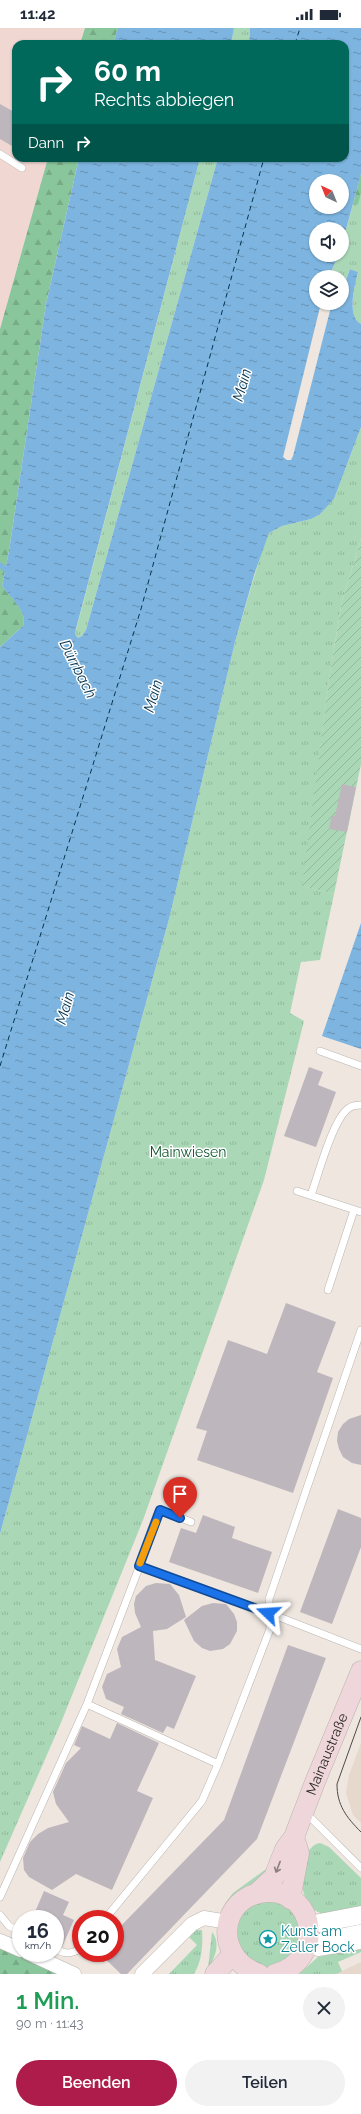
<!DOCTYPE html>
<html lang="de">
<meta charset="utf-8">
<style>
body{margin:0;font-family:Raleway,sans-serif;background:#f2f2f3;color:#1f2937;height:100vh;display:flex;flex-direction:column;font-size:15px;white-space:nowrap}
*{box-sizing:border-box;margin:0}
p{font-size:13px;color:#747a83}
.icon{flex:none;width:22px;height:22px;fill:none;stroke:currentColor;stroke-width:2;stroke-linecap:round;stroke-linejoin:round}
.map{position:relative;height:1946px;overflow:hidden}
.panel{display:flex;flex-direction:column;background:#fff;flex:1}
.panel>*{flex:none}
.guide{position:absolute;left:12px;top:12px;width:337px;height:122px;border-radius:12px;box-shadow:0 1px 3px #0004;background:#00695c;color:#fff;overflow:hidden}
.needle{width:26px;rotate:317deg}
.controls{position:absolute;left:309px;top:146px;display:grid;gap:8px}
.controls a{display:grid;place-items:center;width:40px;height:40px;border-radius:50%;background:#fff;box-shadow:0 1px 3px #0004;font-size:20px}
.speed{position:absolute;left:12px;top:1882px;display:flex;gap:8px;font-size:20px;font-weight:700;text-align:center}
.speed>*{display:grid;place-content:center;width:52px;height:52px;border-radius:50%;background:#fff;box-shadow:0 1px 3px #0004;line-height:1}
.speed small{font-size:10px;font-weight:400}
.speed .limit{border:6px solid #d22;background:#fff;color:#111}
.pin{position:absolute;display:grid;place-items:center;width:34px;height:34px;color:#fff;margin:-41px -17px;border-radius:50% 50% 50% 0;rotate:-45deg;box-shadow:0 0 4px #0007}
.pin .icon{rotate:45deg}
.me{position:absolute;width:44px;margin:-22px;rotate:290deg;stroke-linejoin:round;filter:drop-shadow(0 0 3px #0008)}
.turn{display:flex;align-items:center;gap:14px;height:84px;padding:0 16px;font-size:18px}
.turn .icon{width:52px;height:52px;stroke-width:2.5}
.turn b{display:block;font-size:28px;line-height:34px}
.then{display:flex;align-items:center;height:38px;padding:0 16px;background:#0003;gap:8px;font-size:15px}
.round{display:grid;place-items:center;flex:none;width:42px;height:42px;border-radius:21px;background:#f2f2f3}
.overview{display:flex;align-items:center;justify-content:space-between;height:68px;padding:0 16px}
h1{font-size:24px;font-weight:600;line-height:30px;color:#1e9e55}
.cta{display:flex;gap:8px;margin-top:auto;padding:8px 16px}
.cta a{flex:1;height:46px;border-radius:24px;background:#ae1c4c;color:#fff;font-size:16px;font-weight:600;line-height:46px;text-align:center}
.cta a+a{background:#f2f2f3;color:#1f2937}
.status{display:flex;justify-content:space-between;align-items:center;height:28px;padding:0 20px;background:#fff;direction:ltr}
.status svg{height:11px;fill:currentColor}
.map>svg:first-child{display:block}
</style>
<div class="status"><b>11:42</b><svg viewBox="0 0 49 12"><path d="M0 12V9h3v3zM5 12V6h3v6zM10 12V3h3v9zM15 12V0h3v12zM26 1h20v11H26zM47 4h2v5h-2z"/></svg></div>
<div class="map">
<svg width="361" height="1946" viewBox="0 0 361 1946">
<defs>
<pattern id="grass-tufts" width="24" height="20" patternUnits="userSpaceOnUse"><rect width="24" height="20" fill="#aad8b7"/><path d="M3 7l-1-3M5 7V3M7 7l1-3M15 17l-1-3M17 17v-4M19 17l1-3" fill="none" stroke="#92b99d"/></pattern>
<pattern id="forest-firs" width="22" height="20" patternUnits="userSpaceOnUse"><rect width="22" height="20" fill="#8ac69c"/><path d="M5 1l3.5 6h-7zM16 11l3.5 6h-7z" fill="#77aa86"/></pattern>
<pattern id="garden-furrows" width="10" height="10" patternUnits="userSpaceOnUse"><rect width="10" height="10" fill="#aad8b7"/><path d="M-1 1l2-2M0 10L10 0M9 11l2-2" fill="none" stroke="#92b99d"/></pattern>
<pattern id="water-ripples" width="26" height="14" patternUnits="userSpaceOnUse"><rect width="26" height="14" fill="#7db5e0"/><path d="M2 4q2-2 4 0t4 0M15 11q2-2 4 0t4 0" fill="none" stroke="#6793b5"/></pattern>
</defs>
<rect width="100%" height="100%" fill="#eee6df"/>
<path fill="#e6d8cd" d="M361,1715V1795L353,1787L346,1765L349,1747Z
M361,1934V1946H336L342,1943Z"/>
<path fill="#f1d7d2" d="M0,0H85L80,16H16V130H48L0,301Z"/>
<path fill="url(#grass-tufts)" d="M234,0H250L249,16H231Z
M200,130H218L86,602L82,608L78,610L75,606Z
M361,146V296C346,289 355,257 358,244L350,241L342,263V249H329L338,227H342V216Z
M361,399V511L342,573L329,651L303,858L334,866L320,932L301,934L290,985L304,993L264,1152L143,1492L60,1697L0,1834V1506L169,891L235,614L262,522L269,505L282,498L311,491L334,471Z
M320,1815L329,1819L361,1850V1882C351,1883 329,1888 321,1885C293,1877 298,1818 320,1815Z
M273,1836L269,1845L226,1874L233,1865Z
M266,1872C282,1875 304,1885 301,1906C300,1913 295,1922 292,1929C260,1944 262,1945 236,1920C236,1892 235,1879 266,1872Z
M196,1902H202C203,1917 202,1933 194,1946H169L197,1917L188,1908Z
M212,1904C221,1915 215,1930 208,1941Z
M361,1920V1924L338,1934L342,1943L336,1946H299L318,1929Z"/>
<path fill="url(#forest-firs)" d="M85,0H118L113,16H80Z
M48,130H79L46,276L9,523L2,558C10,569 28,583 23,598L0,619V301Z
M361,146V165L358,176L355,178L353,176Z
M0,1919L60,1946H0Z"/>
<path fill="url(#garden-furrows)" d="M361,511V736L334,866L302,858L329,651L342,573Z"/>
<path fill="url(#water-ripples)" fill-rule="evenodd" d="M118,0H234L231,16H113Z
M250,0H361V146L342,216V201H316V227H338L329,249H316V275H321L283,429L287,432H291L293,428L332,275H342V263L350,241L358,244C355,257 346,288 361,296V399L334,471L320,486L311,491L282,498L269,505L255,544L235,614L169,891L0,1506V619L23,598C28,584 10,569 2,558L9,523L46,276L79,130H200L76,601L75,606L78,610L82,608L86,602L218,130H345V16H249ZM316,153H342V179H316Z
M361,895V1021L322,1008Z"/>
<g fill="none" stroke-linecap="round" stroke-linejoin="round">
<path stroke="#7db5e0" stroke-width="5" d="M0,537L10,545"/>
<path stroke="#04334f" stroke-width="1" stroke-dasharray="5 4" stroke-linecap="butt" d="M295,16L300,0
M0,1038L141,581L264,130"/>
</g>
<path fill="#beb6bd" d="M0,76L16,85V111L12,118L0,111Z
M342,756L356,759L347,804L329,801L332,787L335,788Z
M309,1039L323,1044L318,1057L336,1064L316,1119L284,1108Z
M286,1275L336,1294L317,1344L333,1350L293,1465L197,1432L207,1403L196,1400L228,1312L267,1326Z
M361,1387V1437L352,1435L343,1429L339,1421L337,1413L338,1404L343,1396L349,1391Z
M338,1481L361,1490V1519L332,1596L300,1584Z
M203,1487L235,1499L232,1510L272,1524L258,1565L169,1534L181,1500L196,1505Z
M156,1555L170,1556L179,1567L186,1589L167,1601L153,1603L155,1632L196,1648L174,1701L167,1698L163,1705L121,1686L124,1679L106,1671L102,1659L107,1646L121,1639L117,1621L122,1609L141,1599L135,1585L134,1576L136,1568L146,1558Z
M213,1575L226,1576L234,1586L237,1594V1603L230,1616L223,1621L210,1623L202,1620L194,1613L184,1592L202,1578Z
M288,1617L326,1630L257,1811L127,1946H121L99,1925H115V1904L224,1792Z
M117,1695L159,1715L137,1763L153,1770L112,1862L76,1846L52,1862L29,1849L24,1842L23,1830L30,1814L38,1806L48,1800L69,1794L56,1776L53,1764L66,1735L81,1720L74,1717L82,1698L110,1711Z
M44,1863L69,1874L63,1887L74,1892L62,1919L55,1916V1891H32Z"/>
<g fill="none" stroke-linecap="round" stroke-linejoin="round">
<g stroke="#bbb4ae" stroke-width="8">
<path id="service" d="M0,126L22,140
M320,1023L361,1038
M297,1163L361,1184
M311,1167C318,1148 333,1090 349,1080C353,1077 357,1077 361,1077
M328,1262L354,1182
M191,1494L161,1482L87,1676L218,1736L270,1601L269,1571L361,1302
M139,1539L269,1585L361,1621
M306,1785L361,1840
M0,1869L87,1676
M0,1887L9,1898L21,1904
M105,1891L202,1773L218,1736
M313,1914L323,1908L361,1900
M55,1921C65,1926 71,1927 81,1920"/>
</g>
<g stroke="#bbb4ae" stroke-width="15">
<path id="minor" d="M0,1913L21,1922
M28,1925L74,1946
M142,1946L192,1896L204,1890L228,1894"/>
</g>
<g stroke="#bbb4ae" stroke-width="19">
<path id="tertiary" d="M309,1897L361,1887
M308,1915L318,1919L361,1912"/>
</g>
<g stroke="#bbb4ae" stroke-width="21">
<g id="secondary">
<path id="s1" d="M256,1866L274,1849L285,1821L294,1809L315,1754L361,1643"/>
<path d="M290,1871L299,1825L294,1809"/>
<path d="M215,1946L232,1927"/>
<path d="M259,1946C213,1930 218,1867 267,1864C317,1862 325,1934 275,1946"/>
</g>
</g>
<use href="#service" stroke="#fff" stroke-width="7"/>
<use href="#minor" stroke="#fff" stroke-width="14"/>
<use href="#tertiary" stroke="#fff" stroke-width="18"/>
<use href="#secondary" stroke="#eed6da" stroke-width="20"/>
<path stroke="#4e4b47" stroke-width="1" d="M361,1689L337,1756C337,1777 346,1789 361,1804"/>
</g>
<defs><path id="oneway-shaft" d="M-6 0H5M1.5-3L5.5 0L1.5 3" fill="none" stroke-width="1.6" stroke-linecap="round" stroke-linejoin="round"/></defs>
<use stroke="#8c7f80" href="#oneway-shaft" transform="translate(278 1839) rotate(111)"/>
<g fill="none" stroke-linecap="round" stroke-linejoin="round">
<g stroke="#114b97" stroke-width="10">
<path id="route" d="M180,1490L160,1482L139,1538L268,1585"/>
</g>
<use href="#route" stroke="#1a73e8" stroke-width="7"/>
<path stroke="#f59e0b" stroke-width="7" d="M140,1535L156,1494"/>
</g>
<defs>
<g id="sight-ring" transform="scale(0.9)"><circle r="9.5" fill="#fff" stroke="#0f9aa8" stroke-width="1.5"/><path d="M0-6L1.8-2.2L6-1.7L2.9 1.2L3.7 5.4L0 3.3L-3.7 5.4L-2.9 1.2L-6-1.7L-1.8-2.2Z" fill="#0f9aa8"/></g>
</defs>
<g fill-rule="evenodd">
<use href="#sight-ring" x="268" y="1911"/>
</g>
<g text-anchor="middle" dominant-baseline="central" stroke-width="3" stroke-linejoin="round" paint-order="stroke">
<g font-size="14" fill="#0d542d" stroke="#fff">
<text x="188" y="1124">Mainwiesen</text>
</g>
<g font-size="14" fill="#2a2825" stroke="#fff">
<text stroke="none"><textPath href="#s1" startOffset="159">Mainaustraße</textPath></text>
</g>
<g font-size="14" fill="#0d838f" stroke="#fff" text-anchor="start">
<text x="281" y="1903">Kunst am<tspan x="281" dy="16">Zeller Bock</tspan></text>
</g>
<g font-size="15" font-style="italic" fill="#04334f" stroke="#fff">
<text transform="translate(242 357) rotate(-74)">Main</text>
<text transform="translate(78 641) rotate(63)">Dürrbach</text>
<text transform="translate(153 668) rotate(-74)">Main</text>
<text transform="translate(65 980) rotate(-74)">Main</text>
</g>
</g>
</svg>
<div class="controls">
<a><svg class="needle" viewBox="-14 -14 28 28"><path d="M0-13l5 13h-10z" fill="#e53935"/><path d="M0 13l5-13h-10z" fill="#747a83"/></svg></a>
<a><svg class="icon" aria-label="sound" viewBox="0 0 24 24"><path d="M4 9h4l5-4v14l-5-4H4zM17 9q2 3 0 6"/></svg></a>
<a><svg class="icon" aria-label="layers" viewBox="0 0 24 24"><path d="M12 4l9 5-9 5-9-5zM3 14l9 5 9-5"/></svg></a>
</div>
<div class="speed"><div>16<small>km/h</small></div><div class="limit">20</div></div>
<div class="pin" style="left:180px;top:1490px;background:#d93025"><svg class="icon" aria-label="arrive" viewBox="0 0 24 24"><path d="M6 21V4h12l-3 4 3 4H6"/></svg></div>
<svg class="me" style="left:268px;top:1585px" viewBox="-20 -20 40 40"><path d="M0-17L14 15 0 8-14 15z" fill="#1a73e8" stroke="#fff" stroke-width="4"/></svg>
<div class="guide">
<div class="turn"><svg class="icon" aria-label="right" viewBox="0 0 24 24"><path d="M7 20v-9h11M14 6l5 5-5 5"/></svg><div><b>60 m</b>Rechts abbiegen</div></div>
<div class="then">Dann<svg class="icon" aria-label="right" viewBox="0 0 24 24"><path d="M7 20v-9h11M14 6l5 5-5 5"/></svg></div>
</div>
</div>
<section class="panel">
<div class="overview"><div><h1>1 Min.</h1><p>90 m · 11:43</p></div><a class="round"><svg class="icon" aria-label="close" viewBox="0 0 24 24"><path d="M6 6l12 12M18 6L6 18"/></svg></a></div>
<div class="cta"><a>Beenden</a><a>Teilen</a></div>
</section>
